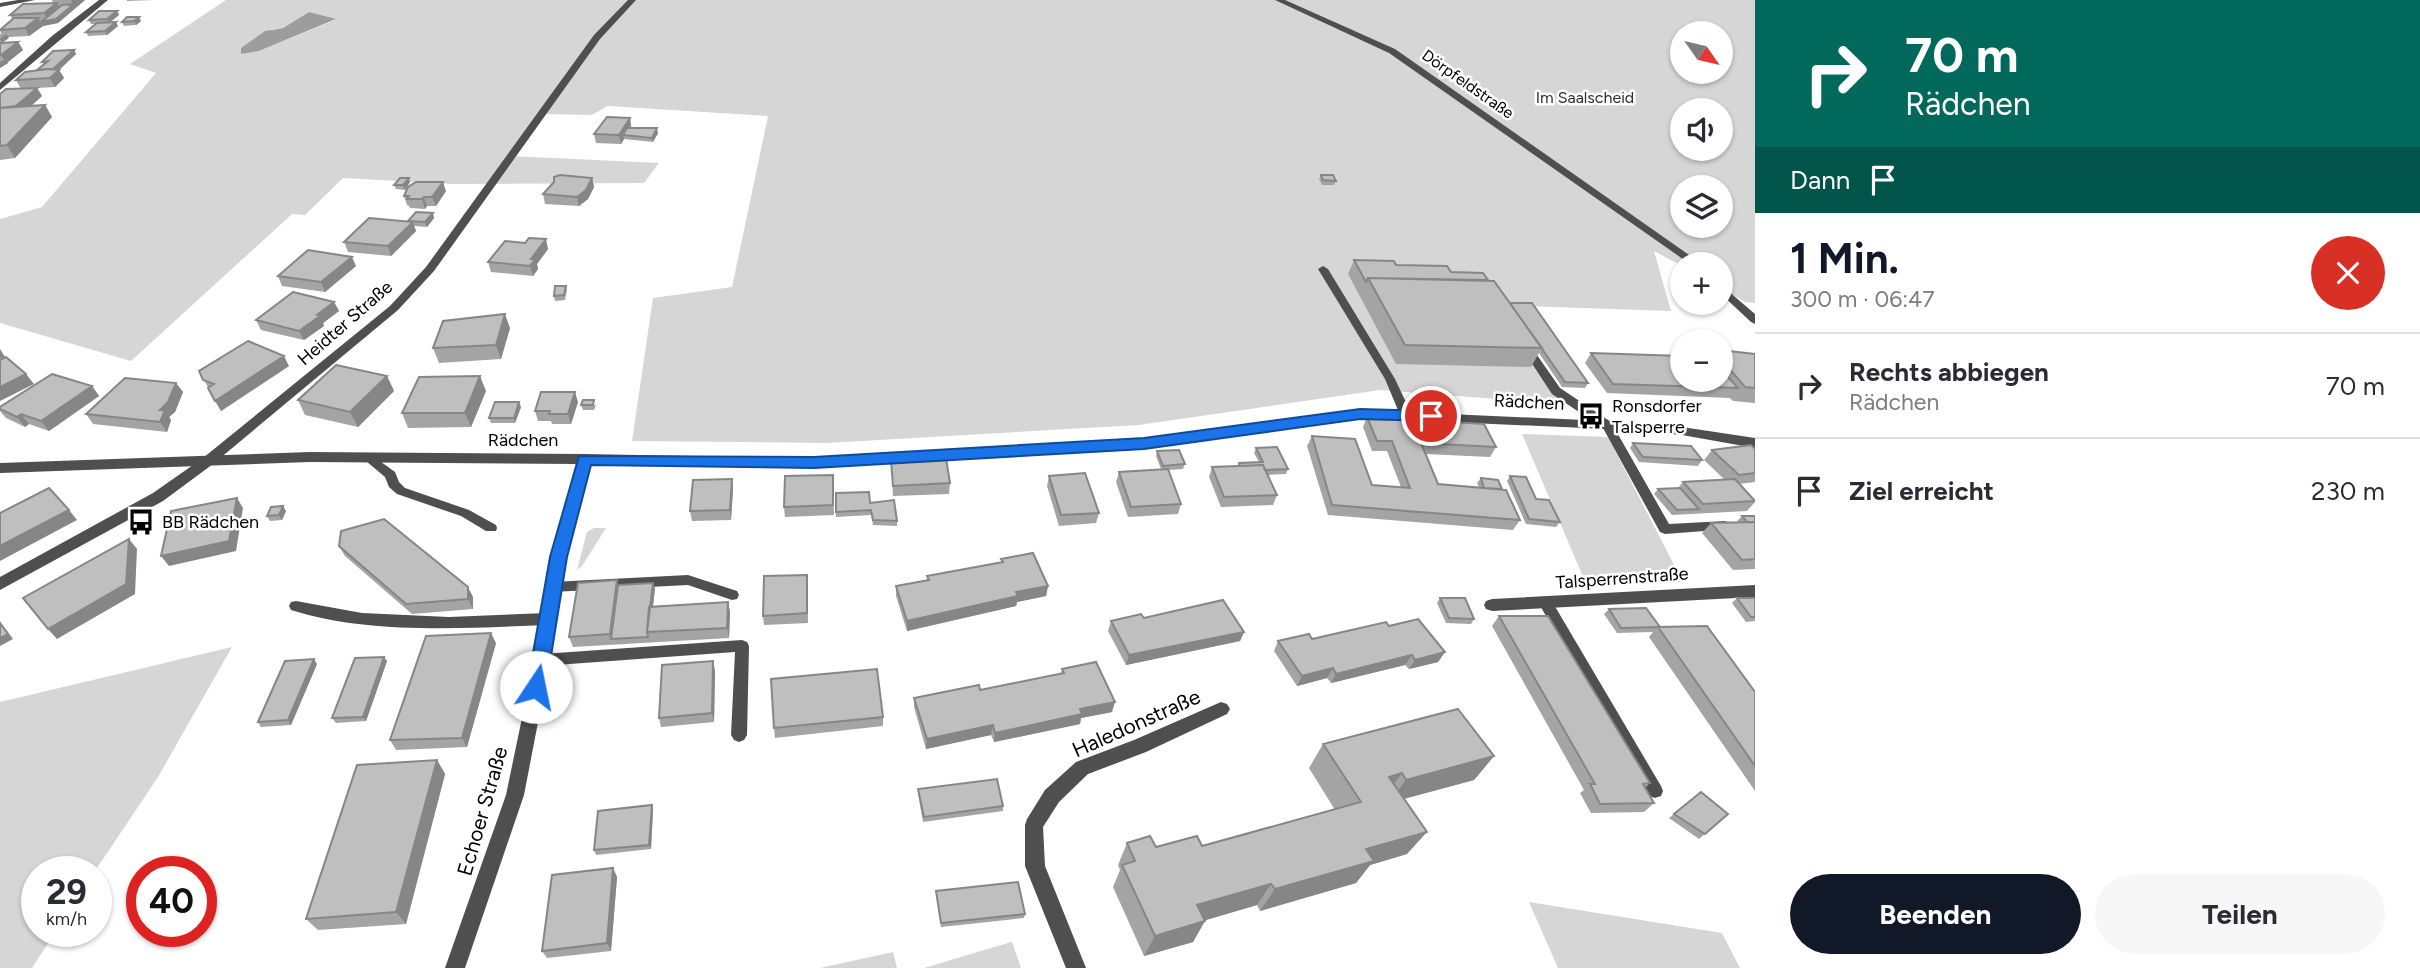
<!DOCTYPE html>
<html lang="de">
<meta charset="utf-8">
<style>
body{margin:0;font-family:Figtree,sans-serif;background:#f7f7f7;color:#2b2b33;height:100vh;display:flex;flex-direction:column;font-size:26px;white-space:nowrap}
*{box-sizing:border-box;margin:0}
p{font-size:23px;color:#7c7c81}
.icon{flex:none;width:38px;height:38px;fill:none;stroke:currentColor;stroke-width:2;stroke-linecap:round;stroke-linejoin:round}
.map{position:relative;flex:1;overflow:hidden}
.drawer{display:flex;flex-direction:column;background:#fff;width:665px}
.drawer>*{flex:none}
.hud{background:#00695c;color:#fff;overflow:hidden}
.needle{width:46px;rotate:124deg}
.buttons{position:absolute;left:1670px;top:21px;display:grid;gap:14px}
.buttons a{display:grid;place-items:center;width:63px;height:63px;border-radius:50%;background:#fff;box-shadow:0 2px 5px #0004;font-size:35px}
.speed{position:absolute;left:21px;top:856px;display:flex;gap:14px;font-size:35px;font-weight:700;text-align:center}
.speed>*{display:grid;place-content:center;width:91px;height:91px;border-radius:50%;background:#fff;box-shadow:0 2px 5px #0004;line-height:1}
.speed small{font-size:18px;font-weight:400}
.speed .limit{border:10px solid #d22;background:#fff;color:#111}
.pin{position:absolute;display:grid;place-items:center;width:60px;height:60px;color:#fff;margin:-30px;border:4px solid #fff;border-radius:50%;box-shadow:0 2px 7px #0007}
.me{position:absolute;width:77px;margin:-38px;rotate:11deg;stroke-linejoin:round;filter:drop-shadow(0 0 5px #0008)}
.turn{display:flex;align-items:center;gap:24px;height:147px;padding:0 35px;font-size:32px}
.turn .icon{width:91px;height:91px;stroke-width:2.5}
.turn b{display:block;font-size:49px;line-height:60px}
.then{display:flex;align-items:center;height:66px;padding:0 35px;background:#0003;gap:14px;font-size:26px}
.round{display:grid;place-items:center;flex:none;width:74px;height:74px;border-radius:37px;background:#f7f7f7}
.summary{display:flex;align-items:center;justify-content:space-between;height:119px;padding:0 35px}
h1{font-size:42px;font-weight:700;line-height:52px;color:#111827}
.button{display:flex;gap:14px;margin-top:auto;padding:14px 35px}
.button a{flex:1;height:80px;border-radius:42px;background:#111827;color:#fff;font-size:28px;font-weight:700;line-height:80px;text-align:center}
.button a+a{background:#f7f7f7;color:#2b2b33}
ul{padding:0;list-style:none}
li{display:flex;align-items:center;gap:21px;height:105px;padding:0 35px;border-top:2px solid #e1e1e2}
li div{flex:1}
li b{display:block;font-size:26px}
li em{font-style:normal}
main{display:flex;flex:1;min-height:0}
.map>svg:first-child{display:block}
</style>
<main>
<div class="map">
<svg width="1755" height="968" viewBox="0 0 1755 968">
<rect width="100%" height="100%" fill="#fff"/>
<path fill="#d6d6d6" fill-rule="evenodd" d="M226,0H1755V303L1745,302L1720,288V264L1682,266L1654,251L1671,311L1496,305L1562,404L1380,390L1139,425L827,443L632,441L653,298L732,287L768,116L608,106L592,115L542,114L510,156L659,163L644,183L452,184L343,178L305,215L292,214L131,361L0,323V219L42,207L156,73L130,64ZM309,12L335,20L259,51L242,48L272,29L283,28ZM1682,33H1720V72H1682ZM1682,110H1720V149H1682ZM1682,187H1720V226H1682Z
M1522,434L1608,437L1683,582L1587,586Z
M594,528H606L582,566L577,570L587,532Z
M232,647L158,777L95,871L37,872V931H56L32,968H0V702Z
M1529,902L1722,933L1740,968H1558Z
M1012,942L1021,968H924L1011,942Z
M893,952L897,968H820Z"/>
<path fill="#9d9d9d" d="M309,12L336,19L259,51L241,54V48L265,31L283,28Z"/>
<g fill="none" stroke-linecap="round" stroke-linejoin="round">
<path fill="#4f4f4f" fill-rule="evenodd" d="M1323,266L1328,269L1395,379L1412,415L1410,418L1406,419L1400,415L1385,379L1318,269Z
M1526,344L1530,345L1560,388L1611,422L1669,524L1725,521L1730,523L1731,526L1730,529L1665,534L1660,532L1603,428L1552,394L1521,347Z
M370,454L395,472L399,482L405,488L469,510L496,525L497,528L496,531H486L461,516L397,494L389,487L385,477L366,461L364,458L366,455Z
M688,575L737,591L739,595L737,599L732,600L688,585L552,592L547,591L545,587L547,583L552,582Z
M1545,597L1550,598L1661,786L1663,791L1661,796L1655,798L1649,796L1538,602L1540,598Z
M296,601L362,613L449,617L547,613L552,615L554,619L552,623L547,625C465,628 370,635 291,610L289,606L291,602Z
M742,640L747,642L749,646L747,735L744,740L739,742L734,740L731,735L735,652L542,666L537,664L535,660L537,656L542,654Z"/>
<path fill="#4f4f4f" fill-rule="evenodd" d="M18,0H35L0,7V3Z
M628,0H636L600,39L434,271L398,310L213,464L163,501L0,590V577L153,493L203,458L390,306L426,267L594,35Z
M1275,0H1285L1395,49L1702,264H1690L1389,53Z
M1720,284L1755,314V324L1751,322L1720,293Z
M1360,410L1607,421L1682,427L1755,438V448L1682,435L1607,429L1360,418L1145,449L814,468L584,464L577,459L584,454L814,458L1145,439Z
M1755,585V597L1492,611L1486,609L1484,605L1486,601L1492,599Z
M1221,702L1227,704L1230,709L1227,714L1146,752L1088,774L1059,802L1043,827L1045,866L1086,968H1066L1025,866V825L1027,819L1045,790L1076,762L1134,740Z"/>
<path fill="#4f4f4f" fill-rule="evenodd" d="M99,0H108L0,90V83L52,36Z
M310,452L584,454L591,459L566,557L550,660L524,795L465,968H445L506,795L534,660L550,557L576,464L310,462L0,473V463Z"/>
</g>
<path fill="#a4a4a4" d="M52,0H85L58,23L43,26L40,21L43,26L29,36L9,37L2,43L18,42L23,50L8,62V63L0,68V34H1L0,29L12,19L10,15L53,3Z
M127,0H154L127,1Z
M117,11L119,15L110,22L118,26L107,35L88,36L86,32L96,24H91L89,20Z
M141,21L136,25L124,26L122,22Z
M74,50L76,54L59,70L64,78L55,87L37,88L42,96L31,106L45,105L52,117L15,158L0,160V94L21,89L16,80L37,70L44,65L42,62Z
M630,118L631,126L630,128L658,133L653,142L624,139L621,144L596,143L594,134Z
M1321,175L1336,181L1334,185H1322L1319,179Z
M592,178L594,187L588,199L579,206L545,204L543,194Z
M410,182L405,190L396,189L394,185Z
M446,191L436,206H427L425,209L410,208L409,206L407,205L404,196Z
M434,218L427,227L414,226L416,231L391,256L348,252L344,242L409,222L408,221Z
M525,243L548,249L537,264L538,269L533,276L491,272L488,262Z
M1354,260L1451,272L1488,280L1588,383L1585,388L1562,387L1539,353L1531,367L1396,364L1348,274Z
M356,266L325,292L282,286L278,276Z
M566,286L567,290L565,300L555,301L554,296Z
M334,302L339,311L323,323L324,326L304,340L261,330L256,320Z
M510,328L501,359L439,363L433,348Z
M1720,350L1755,354V403L1733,401L1730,398L1607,393L1585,363L1591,353L1720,380Z
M289,366L221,411L199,371Z
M387,376L394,391L358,427L305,415L298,400Z
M176,383L183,392L175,412L169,417L171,420L167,432L93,424L86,414Z
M92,386L99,396L49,431L29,424L25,427L6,418L0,411V407Z
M486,391L471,427L408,428L402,413Z
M578,402L571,424H552L551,421H538L535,411Z
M581,405H596L594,410H583Z
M521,407L515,423H491L489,418Z
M1367,417L1496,447L1490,457L1425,454L1438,484L1479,487L1477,483L1481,478L1502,489L1520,520L1513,530L1328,515L1307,446L1312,436L1372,485L1401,487L1387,451H1372L1363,427Z
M1633,443L1702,460L1698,466L1639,462L1630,448Z
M1256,448L1288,469L1286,474L1267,475L1277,495L1273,505L1221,507L1209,477L1212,467L1238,466L1239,463L1259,462L1254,453Z
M1755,449V482L1739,484L1755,500V502L1747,511L1672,515L1654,494L1658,489L1678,488L1683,482L1725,480L1704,460L1712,450Z
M1157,451L1185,464L1183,469L1168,470L1181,504L1178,514L1128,517L1116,482L1119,472L1161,469L1156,456Z
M891,460L950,483L949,494L893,496Z
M833,475L834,515L785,517L784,507Z
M1049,476L1099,513L1096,523L1059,526L1047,486Z
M1510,476L1536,499L1560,522L1556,527L1526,524L1507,481Z
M732,479L733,489L731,520L692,521L690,511Z
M870,503L897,521V526L873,525L871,515L836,517V512Z
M286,511L282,520L270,521L267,516Z
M1742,516H1755V569L1733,570L1702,533L1711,523L1739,522L1737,521Z
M339,546L473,597V609L412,614L345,556Z
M1001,559L1048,586L1046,596L1017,602L1016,606L907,631L896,596V586L927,581V576L1001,562Z
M807,575L808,623L764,625L763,616Z
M617,580L618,585L655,588L653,606L728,602L730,612L729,638L573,647L569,637Z
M1440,598L1474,619L1471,624L1446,623L1437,603Z
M1737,598H1755V621L1746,622L1732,603Z
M1609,609L1660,627L1755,692V791L1649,637L1653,632L1617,633L1604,614Z
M1499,616L1650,783L1645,788L1654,803L1644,812L1591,813L1580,793L1584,790L1492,626Z
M1144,618L1244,632L1240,641L1126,665L1108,631L1111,621Z
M1389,626L1445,652L1438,662L1409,669L1405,665L1331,683L1327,678L1297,686L1274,651L1278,641L1312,639Z
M496,643L467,747L396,750L390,740Z
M387,661L366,721L336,723L332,718Z
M713,661L715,671L714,722L661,727L659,718Z
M317,664L291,725L261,727L258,722Z
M1062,669L1112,712L1081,718L1080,724L994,742L991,735L926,749L914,707V698L980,690L1061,674Z
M883,717V726L775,738L774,728Z
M1323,744L1494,756L1474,780L1404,799L1407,854L1370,865L1356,883L1260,911L1257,905L1205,920L1193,942L1144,956L1113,887L1120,870L1118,865L1127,843L1156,847L1202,846L1335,810L1309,768Z
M437,760L445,774L406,924L318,930L306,919Z
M918,789L1003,806V811L923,822L918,794Z
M1701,792L1728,814L1699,839L1669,818Z
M652,805L653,810L651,849L596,855L594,850Z
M613,868L617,877L611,951L547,958L542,951Z
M936,891L1025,914L1024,918L941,927L936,895Z"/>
<path fill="#868686" d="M71,0H85L58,23L43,26L41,22L48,20L44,13L57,3L61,11L73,5Z
M117,11L119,15L109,23L107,19Z
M139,17L141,21L136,25L134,21Z
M38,18L43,26L29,36L25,28Z
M116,22L118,26L107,35L105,31Z
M6,34L9,38L2,43L0,39Z
M18,42L23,50L8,62V63L0,68V62L4,60L1,55Z
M74,50L76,54L59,70L64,78L55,87L50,78L49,73Z
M37,88L42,96L21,115L0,118Z
M45,105L52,117L15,158L7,145Z
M630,118L631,126L626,135H623L624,139L621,144L619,135Z
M657,128L658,133L653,142L652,138Z
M409,178L410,182L405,190L403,185Z
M592,178L594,187L588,199L579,206L577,197Z
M443,182L446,191L436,206L432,197Z
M424,197L427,206L425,209L422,199Z
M433,213L434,218L427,227L425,222Z
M413,222L416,231L391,256L388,246Z
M546,239L548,249L537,264L538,269L533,276L530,266L531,259Z
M352,257L356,266L325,292L321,282Z
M334,302L339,311L323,323L324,326L304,340L299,331Z
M505,314L510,328L501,359L496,345Z
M0,349L5,357L0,359Z
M284,356L289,366L221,411L215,401Z
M26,374L34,384L0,401V387Z
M387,376L394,391L358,427L350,412Z
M480,376L486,391L471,427L465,413Z
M176,383L183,392L175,412L169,417L171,420L167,432L160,422V410Z
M92,386L99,396L49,431L41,421Z
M575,392L578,402L571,424L568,414Z
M519,402L521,407L515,423L514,418Z
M21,414L29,424L25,427L17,417Z
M732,479L733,489L731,520L730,510Z
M237,498L243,508L236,551L169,566L161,556Z
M283,506L286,511L282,520L279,515Z
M69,510L77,520L0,561V546Z
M129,539L137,549L135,594L57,639L48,629Z
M617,580L620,590L611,639L610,634Z
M653,583L655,588L650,632H648Z
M1048,586L1046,596L1017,602L1016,606L907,631V621L1016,592Z
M468,587L473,597V609L468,599Z
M728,602L730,612L729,638L727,628Z
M0,622L13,639L0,646Z
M1244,632L1240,641L1126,665L1129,655Z
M491,633L496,643L467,747L462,738Z
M1445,652L1438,662L1409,669L1415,660Z
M1412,655L1405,665L1331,683L1336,674Z
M384,657L387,661L366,721L363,717Z
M314,659L317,664L291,725L288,720Z
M713,661L715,671L714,722L712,713Z
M1333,668L1327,678L1297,686L1302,676Z
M1115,702L1112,712L1081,718L1080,724L994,742L995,733L1080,709Z
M993,725L991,735L926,749L927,739Z
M1494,756L1474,780L1388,803L1406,780Z
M437,760L445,774L406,924L396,912Z
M1402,773L1384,797L1389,777Z
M652,805L653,810L651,849L649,845Z
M1427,832L1407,854L1370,865L1356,883L1260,911L1275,889L1366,849Z
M613,868L617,877L611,951L607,943Z
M1271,884L1257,905L1186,926L1197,905Z
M1205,921L1193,942L1144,956L1155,936Z"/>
<path fill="#bfbfbf" stroke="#868686" stroke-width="2" d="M57,3L44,13L10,15L23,4Z
M74,4L56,19L41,22L62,5Z
M99,11H117L107,19L89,20Z
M127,17H139L134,21L122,22Z
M14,18H38L25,28L0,30Z
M116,22L105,31L86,32L97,23Z
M18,42L1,55H0V43Z
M74,50L53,69H47L37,70L48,61L42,62L53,51Z
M47,69L59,70L50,78L16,80L25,72Z
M37,88L16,106L0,108V94L6,89Z
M45,105L7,145L0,146V108Z
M607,117L630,118L619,135L594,134Z
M627,128H657L652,138L623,135Z
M560,175L592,178L586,190L577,197L543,194L554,182V177Z
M1321,175H1333L1336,181L1323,180Z
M400,178H409L403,185H394Z
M416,182H443L432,197H424L422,199H407L409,196H404L408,187Z
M416,212L433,213L425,222L408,221Z
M369,218L413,222L388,246L344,242Z
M529,238L546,239L531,259L535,260L530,266L488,262L505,241L525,243Z
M308,250L352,257L321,282L278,276Z
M1354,260L1394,261L1396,265L1447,266L1451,272L1483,273L1488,280L1368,278L1366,282Z
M1368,278L1494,281L1542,348L1405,345Z
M555,286H566L564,295L554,296Z
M293,292L334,302L317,315L320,316L299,331L256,320Z
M1510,303H1532L1588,383L1565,382Z
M505,314L496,345L433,348L443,321Z
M248,341L284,356L215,401L208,388L214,384L203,380L199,371Z
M1720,350L1755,354V388L1745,387L1720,358Z
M1591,353L1682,356V380H1720V368L1738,388L1613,384Z
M6,357L26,374L0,387V360Z
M336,365L387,376L350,412L298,400Z
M52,374L92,386L41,421L21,414L17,417L0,409V407Z
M480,376L465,413H402L419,377Z
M125,378L176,383L168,402L160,410H165L160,422L86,414Z
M541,392H575L568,414H549L550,411H535Z
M583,400H594L593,405H581Z
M495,402H519L514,418H489Z
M1367,417L1484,424L1496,447L1421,443L1438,484L1506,490L1520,520L1332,505L1312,436L1355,439L1372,485L1410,488L1392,441H1377Z
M1633,443L1691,446L1702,460L1643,457Z
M1751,445L1755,449V473L1739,475L1712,450Z
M1277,447L1288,469L1265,470L1263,465L1240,466L1239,463L1263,462L1256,448Z
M1179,450L1185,464L1163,466L1157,451Z
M946,458L950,483L893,486L891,460Z
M1263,465L1277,495L1224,497L1212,467Z
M1168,469L1181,504L1131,507L1119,472Z
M1085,473L1099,513L1061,515L1049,476Z
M833,475V505L784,507L785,476Z
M1510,476L1526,477L1536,499L1549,500L1560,522L1529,519Z
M1481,478L1498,480L1502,489L1484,488Z
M732,479L730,510L690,511L693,480Z
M1735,479L1755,501L1703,504L1683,482Z
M49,488L69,510L0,546V513Z
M1680,488L1699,509L1677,510L1658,489Z
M869,492L870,503L894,500L897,521L873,520L871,510L836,512V493Z
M237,498L229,541L161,556L171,511Z
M283,506L279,515L267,516L271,507Z
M1742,516H1755V522H1747Z
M384,519L468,587V599L406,604L339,546L341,531Z
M1755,522V559L1742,560L1711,523Z
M129,539L126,584L48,629L23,598Z
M1033,553L1048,586L1016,592L1018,596L907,621L896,586L929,580L927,576L1003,562L1001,559Z
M807,575V613L763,616L764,576Z
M617,580L610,634L569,637L578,583Z
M653,583L647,632L648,637L611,639L618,585Z
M1440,598H1465L1474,619L1449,618Z
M1737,598H1755V617H1751Z
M1223,600L1244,632L1129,655L1111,621L1141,614L1144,618Z
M728,602L727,628L647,632L649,607Z
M1646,608L1660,627L1621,628L1609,609Z
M1499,616H1548L1650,783L1643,784L1654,803L1600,804L1590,784H1595Z
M1418,619L1445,652L1415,660L1412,655L1336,674L1333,668L1302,676L1278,641L1309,634L1312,639L1386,622L1389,626Z
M0,623L8,634L0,638Z
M1707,626L1755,692V766L1658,627Z
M491,633L462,738L390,740L426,636Z
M384,657L363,717L332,718L355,658Z
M314,659L288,720L258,722L285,661Z
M713,661L712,713L659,718L662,665Z
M1096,662L1115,702L1080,709L1082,714L995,733L993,725L927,739L914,698L979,685L980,690L1064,673L1062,669Z
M877,669L883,717L774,728L771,679Z
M1458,709L1494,756L1406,780L1402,773L1389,777L1427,832L1366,849L1374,861L1275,889L1271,884L1197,905L1205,921L1155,936L1122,865L1135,861L1127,843L1150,836L1156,847L1197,836L1202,846L1361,802L1323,744Z
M437,760L396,912L306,919L357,765Z
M997,779L1003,806L924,817L918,789Z
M1701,792L1728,814L1705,834L1674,814Z
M652,805L649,845L594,850L598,811Z
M613,868L607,943L542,951L552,875Z
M1018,882L1025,914L941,923L936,891Z"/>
<path fill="#1a73e8" stroke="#114b97" stroke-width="2" d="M1360,409L1431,411L1439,416L1431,421L1360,419L1144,449L814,468L591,465L567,557L546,687L543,693L536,695L530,693L527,687L550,557L579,456L814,457L1144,438Z"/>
<defs>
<g id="bus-bare" transform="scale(2.1)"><path d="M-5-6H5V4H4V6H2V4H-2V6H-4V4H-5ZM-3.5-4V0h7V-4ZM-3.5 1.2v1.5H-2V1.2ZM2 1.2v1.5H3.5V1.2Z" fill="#000" stroke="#fff" stroke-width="2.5" paint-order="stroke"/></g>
</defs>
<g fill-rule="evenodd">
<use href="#bus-bare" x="1591" y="416"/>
<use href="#bus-bare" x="141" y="522"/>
</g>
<g text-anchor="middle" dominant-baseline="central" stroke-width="5" stroke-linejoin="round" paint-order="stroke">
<g font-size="16" fill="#000" stroke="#fff">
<text transform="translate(1468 84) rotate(35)">Dörpfeldstraße</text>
</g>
<g font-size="16" fill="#2d2d2d" stroke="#fff">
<text x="1585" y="97">Im Saalscheid</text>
</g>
<g font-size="18" fill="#000" stroke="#fff">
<text transform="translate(345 323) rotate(-41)">Heidter Straße</text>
<text transform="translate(1529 402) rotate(3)">Rädchen</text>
<text x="523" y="440">Rädchen</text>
<text transform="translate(1622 578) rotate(-4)">Talsperrenstraße</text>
</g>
<g font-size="18" fill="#000" stroke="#fff" text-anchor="start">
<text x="1612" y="406">Ronsdorfer<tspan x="1612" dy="21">Talsperre</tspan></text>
<text x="162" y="522">BB Rädchen</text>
</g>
<g font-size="21" fill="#000" stroke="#fff">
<text transform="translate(1136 723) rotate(-24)">Haledonstraße</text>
<text transform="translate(482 811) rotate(-74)">Echoer Straße</text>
</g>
</g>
</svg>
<div class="buttons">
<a><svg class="needle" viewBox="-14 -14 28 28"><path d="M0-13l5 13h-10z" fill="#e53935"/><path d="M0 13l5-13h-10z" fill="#7c7c81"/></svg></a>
<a><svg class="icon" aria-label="sound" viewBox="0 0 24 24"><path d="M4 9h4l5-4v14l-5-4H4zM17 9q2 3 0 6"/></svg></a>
<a><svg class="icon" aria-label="layers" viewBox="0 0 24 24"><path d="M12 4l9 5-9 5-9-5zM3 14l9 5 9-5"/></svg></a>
<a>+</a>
<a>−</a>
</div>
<div class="speed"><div>29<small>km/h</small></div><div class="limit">40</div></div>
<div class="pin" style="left:1431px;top:416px;background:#d93025"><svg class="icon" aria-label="arrive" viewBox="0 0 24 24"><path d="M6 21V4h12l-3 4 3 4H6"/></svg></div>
<svg class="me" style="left:536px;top:687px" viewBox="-20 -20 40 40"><circle r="19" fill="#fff"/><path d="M0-13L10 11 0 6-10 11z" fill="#1a73e8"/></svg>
</div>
<section class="drawer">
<div class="hud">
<div class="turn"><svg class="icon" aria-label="right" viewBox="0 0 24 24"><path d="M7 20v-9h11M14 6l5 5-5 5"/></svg><div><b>70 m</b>Rädchen</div></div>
<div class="then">Dann<svg class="icon" aria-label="arrive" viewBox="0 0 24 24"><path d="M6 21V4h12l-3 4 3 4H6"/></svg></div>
</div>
<div class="summary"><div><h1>1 Min.</h1><p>300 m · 06:47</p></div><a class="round" style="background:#d93025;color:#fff"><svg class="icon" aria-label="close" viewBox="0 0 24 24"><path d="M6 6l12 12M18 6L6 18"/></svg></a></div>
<ul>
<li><svg class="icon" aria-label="right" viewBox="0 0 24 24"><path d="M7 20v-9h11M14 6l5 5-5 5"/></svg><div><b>Rechts abbiegen</b><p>Rädchen</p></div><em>70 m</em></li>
<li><svg class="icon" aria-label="arrive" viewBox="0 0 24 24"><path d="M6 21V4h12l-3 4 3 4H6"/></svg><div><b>Ziel erreicht</b></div><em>230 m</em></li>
</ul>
<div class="button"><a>Beenden</a><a>Teilen</a></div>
</section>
</main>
